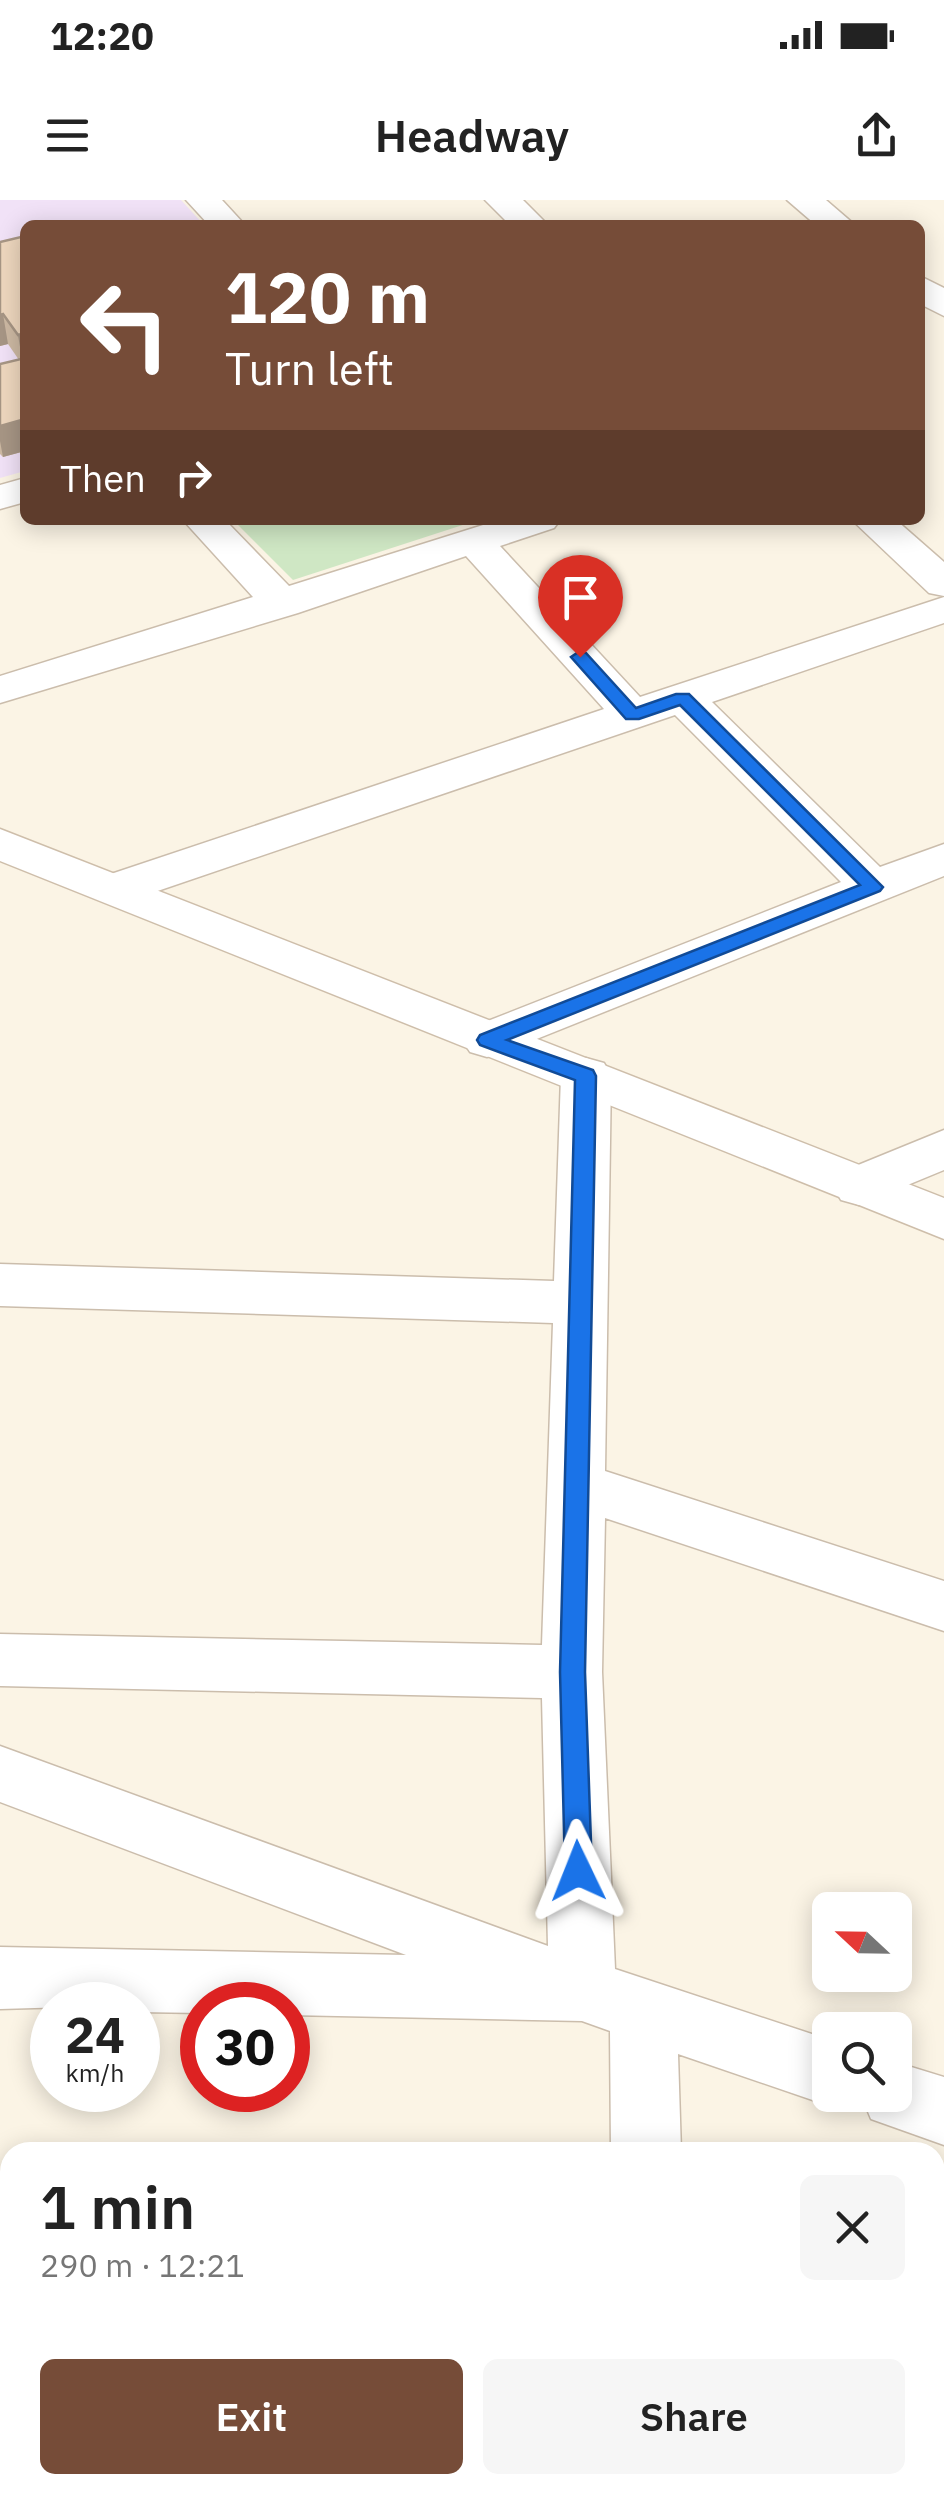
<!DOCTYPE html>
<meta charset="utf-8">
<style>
body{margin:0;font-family:"IBM Plex Sans",sans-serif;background:#f6f6f6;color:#222;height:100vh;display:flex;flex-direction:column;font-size:38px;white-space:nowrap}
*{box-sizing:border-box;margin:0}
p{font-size:32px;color:#767676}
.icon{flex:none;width:55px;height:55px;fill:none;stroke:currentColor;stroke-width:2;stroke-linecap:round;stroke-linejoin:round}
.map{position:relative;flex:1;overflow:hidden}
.panel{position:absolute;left:0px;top:1942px;width:945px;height:352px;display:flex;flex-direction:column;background:#fff;border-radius:30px 30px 0 0;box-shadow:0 5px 25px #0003}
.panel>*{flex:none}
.banner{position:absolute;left:20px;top:20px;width:905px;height:305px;border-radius:15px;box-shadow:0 5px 25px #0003;background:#764c38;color:#fff;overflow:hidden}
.needle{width:65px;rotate:292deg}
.tools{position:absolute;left:812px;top:1692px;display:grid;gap:20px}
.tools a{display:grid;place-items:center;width:100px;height:100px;border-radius:15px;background:#fff;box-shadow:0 5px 25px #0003;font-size:50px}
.speed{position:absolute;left:30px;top:1782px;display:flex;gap:20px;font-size:50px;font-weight:700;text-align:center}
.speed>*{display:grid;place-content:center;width:130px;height:130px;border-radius:50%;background:#fff;box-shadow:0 5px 25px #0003;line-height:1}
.speed small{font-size:25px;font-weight:400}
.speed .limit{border:15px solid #d22;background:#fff;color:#111}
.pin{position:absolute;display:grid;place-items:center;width:85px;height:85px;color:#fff;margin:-102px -42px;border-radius:50% 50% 50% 0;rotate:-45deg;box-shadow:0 0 10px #0007}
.pin .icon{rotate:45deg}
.me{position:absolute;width:110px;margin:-55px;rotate:358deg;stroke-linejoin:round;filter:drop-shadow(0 0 8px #0008)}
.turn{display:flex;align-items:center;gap:35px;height:210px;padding:0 40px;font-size:45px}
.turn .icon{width:130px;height:130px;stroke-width:2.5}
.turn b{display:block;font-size:70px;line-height:85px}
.then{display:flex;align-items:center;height:95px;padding:0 40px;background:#0003;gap:20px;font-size:38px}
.round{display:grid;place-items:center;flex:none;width:105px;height:105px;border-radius:15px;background:#f6f6f6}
.summary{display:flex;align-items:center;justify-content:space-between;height:170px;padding:0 40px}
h1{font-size:60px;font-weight:600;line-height:75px}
.primary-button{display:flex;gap:20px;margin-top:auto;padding:20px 40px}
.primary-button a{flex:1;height:115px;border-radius:15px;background:#764c38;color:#fff;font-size:40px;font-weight:600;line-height:115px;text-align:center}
.primary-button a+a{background:#f6f6f6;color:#222}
.status{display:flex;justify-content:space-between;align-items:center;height:70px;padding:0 50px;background:#fff;direction:ltr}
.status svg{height:28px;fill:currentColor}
header{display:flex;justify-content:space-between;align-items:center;height:130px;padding:0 40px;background:#fff;font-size:45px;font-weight:600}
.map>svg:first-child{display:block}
</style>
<div class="status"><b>12:20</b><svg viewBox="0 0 49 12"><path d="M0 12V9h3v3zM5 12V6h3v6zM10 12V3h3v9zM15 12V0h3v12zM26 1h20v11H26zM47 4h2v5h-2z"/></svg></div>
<header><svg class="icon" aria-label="menu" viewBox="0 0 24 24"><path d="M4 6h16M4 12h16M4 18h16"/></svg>Headway<svg class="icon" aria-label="share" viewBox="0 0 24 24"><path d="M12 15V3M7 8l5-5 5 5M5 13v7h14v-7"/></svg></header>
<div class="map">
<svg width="944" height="2293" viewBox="0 0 944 2293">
<rect width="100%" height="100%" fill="#fbf4e5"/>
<path fill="#f1e2f7" d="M0,0H181L204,25H25V271L0,278Z"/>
<path fill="#cfe7c4" d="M233,320H474L475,321L293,380Z"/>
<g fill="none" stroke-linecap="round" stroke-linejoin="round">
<g stroke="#cbbdac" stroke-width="3">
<path id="minor" d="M186,0H222L245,25H209Z
M485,0H523L548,25H510Z
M25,278V302L0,309V285Z
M183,320H225L289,386L499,320H560L554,328L500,346L640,497L944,397V423L712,502L880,667L944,644V676L504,852L487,857L470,852L462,840L470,828L841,682L675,515L134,699L118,703L102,699L95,688L102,677L604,509L466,356L298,413L0,503V476L253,397Z
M852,320H896L944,362V396L929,393Z
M586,858L604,863L611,876L605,1271L944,1381V1431L605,1318L602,1472L615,1769L830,1840V1895L854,1896L830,1906L678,1854L681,1952H611L610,1831L582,1821L288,1815V1805H202V1813L138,1812V1805L0,1809V1747L406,1755L0,1602V1546L548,1746L542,1498L0,1486V1434L542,1445L553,1123L0,1106V1064L554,1081L561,876L568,863Z
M944,930V970L859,1005L841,1000L833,986L841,972Z
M895,1862L944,1877V1945L871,1919L861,1895H895Z
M358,2285H434L433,2293H357Z"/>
</g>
<g stroke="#cbbdac" stroke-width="3">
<path id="tertiary" d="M787,0H826L855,25H816Z
M920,76L944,88V116L920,104Z
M0,2220L10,2221V2285H37L19,2293H0Z"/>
</g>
<g stroke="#cebeaa" stroke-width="3">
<path id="secondary" d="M0,629L944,998V1039L0,661Z"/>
</g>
<use href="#minor" fill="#fff" fill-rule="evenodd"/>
<use href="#tertiary" fill="#fff" fill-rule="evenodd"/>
<use href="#secondary" fill="#fff" fill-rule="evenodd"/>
</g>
<path fill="#cdb9a3" d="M25,36V251L3,257L0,254V164L19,160L8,144L0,146V42Z"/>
<path fill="#a79685" d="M3,114L8,144L0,146V115Z
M25,133V165H23L18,135Z
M25,219V251L3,257L0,241V226Z"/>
<path fill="#eed7be" stroke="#a79685" stroke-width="2.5" d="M25,36V133L18,135L3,114L0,115V42Z
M25,158V219L0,226V164Z"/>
<path fill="#1a73e8" stroke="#114b97" stroke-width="2.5" d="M580,451L586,453L636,508L676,494H689L883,687L880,691L507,840L593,870L596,876L585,1472L592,1671L588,1679L578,1683L569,1679L565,1671L560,1472L575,880L480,845L477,840L480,835L860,685L680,505L639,519H626L571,457Z"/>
</svg>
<div class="tools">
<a><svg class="needle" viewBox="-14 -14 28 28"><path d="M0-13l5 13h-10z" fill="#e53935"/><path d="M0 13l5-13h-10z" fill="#767676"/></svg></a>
<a><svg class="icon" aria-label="search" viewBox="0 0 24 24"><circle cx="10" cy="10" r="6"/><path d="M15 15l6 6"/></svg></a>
</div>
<div class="speed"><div>24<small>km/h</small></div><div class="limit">30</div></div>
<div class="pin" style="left:580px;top:457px;background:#d93025"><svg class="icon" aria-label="arrive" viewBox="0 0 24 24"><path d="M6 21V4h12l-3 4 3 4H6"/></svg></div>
<svg class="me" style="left:578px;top:1671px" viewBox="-20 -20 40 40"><path d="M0-17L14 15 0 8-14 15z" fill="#1a73e8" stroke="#fff" stroke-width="4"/></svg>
<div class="banner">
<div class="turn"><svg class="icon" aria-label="left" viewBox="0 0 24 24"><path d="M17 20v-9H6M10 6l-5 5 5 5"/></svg><div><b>120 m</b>Turn left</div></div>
<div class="then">Then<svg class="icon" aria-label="right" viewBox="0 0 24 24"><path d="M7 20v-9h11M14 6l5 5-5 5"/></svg></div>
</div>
<section class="panel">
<div class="summary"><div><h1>1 min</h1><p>290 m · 12:21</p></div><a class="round"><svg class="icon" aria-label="close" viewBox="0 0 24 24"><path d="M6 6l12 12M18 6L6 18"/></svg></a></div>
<div class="primary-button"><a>Exit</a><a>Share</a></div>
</section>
</div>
